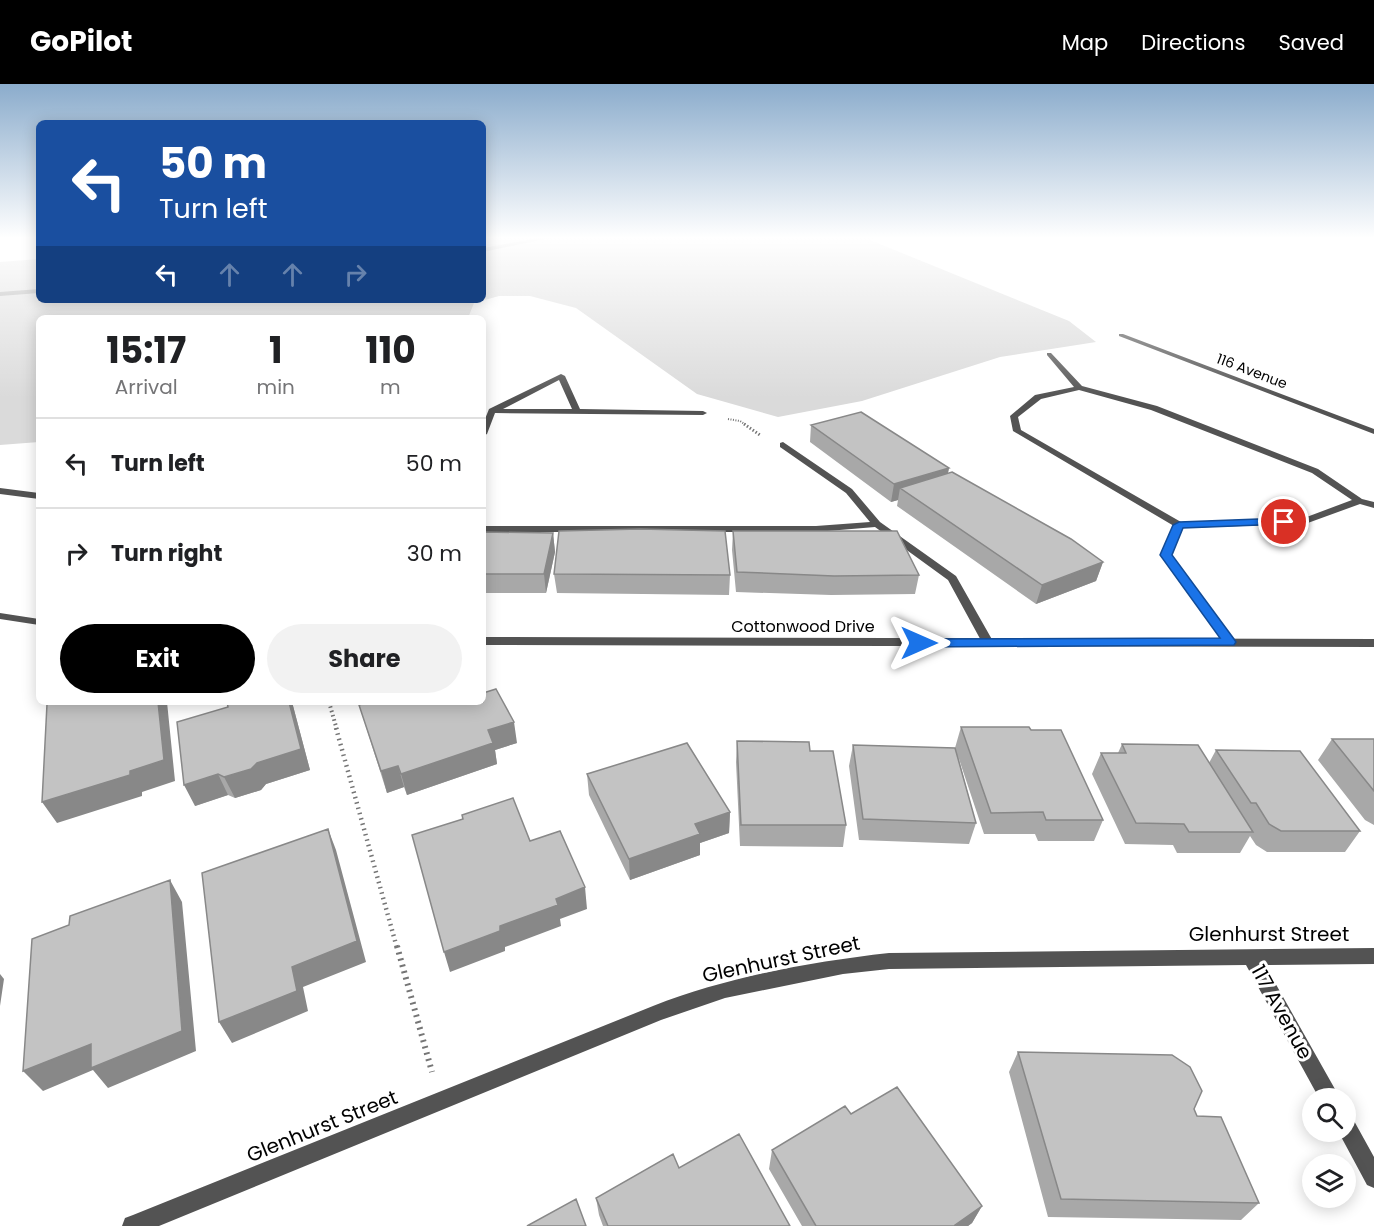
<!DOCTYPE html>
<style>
body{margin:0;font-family:Poppins,sans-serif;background:#f2f2f2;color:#202124;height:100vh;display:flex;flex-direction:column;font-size:22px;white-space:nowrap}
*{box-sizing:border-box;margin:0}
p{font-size:20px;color:#757577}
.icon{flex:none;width:33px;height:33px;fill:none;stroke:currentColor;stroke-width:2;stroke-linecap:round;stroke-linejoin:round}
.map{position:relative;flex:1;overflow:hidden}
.panel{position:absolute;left:36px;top:231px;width:450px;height:390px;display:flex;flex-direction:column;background:#fff;border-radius:9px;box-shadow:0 3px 15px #0003}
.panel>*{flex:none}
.hud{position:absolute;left:36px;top:36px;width:450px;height:183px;border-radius:9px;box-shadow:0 3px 15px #0003;background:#1a4fa0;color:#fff;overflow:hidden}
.tools{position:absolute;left:1302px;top:1004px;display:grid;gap:12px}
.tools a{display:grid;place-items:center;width:54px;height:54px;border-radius:50%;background:#fff;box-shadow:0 3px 15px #0003;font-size:30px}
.pin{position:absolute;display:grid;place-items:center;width:51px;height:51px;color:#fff;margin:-26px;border:3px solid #fff;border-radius:50%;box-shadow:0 2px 6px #0007}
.me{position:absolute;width:66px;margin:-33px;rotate:90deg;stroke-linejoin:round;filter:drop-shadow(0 0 4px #0008)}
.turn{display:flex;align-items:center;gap:21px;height:126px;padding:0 24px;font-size:27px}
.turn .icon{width:78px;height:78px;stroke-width:2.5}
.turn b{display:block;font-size:42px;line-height:51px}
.lanes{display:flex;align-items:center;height:57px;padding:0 24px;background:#0003;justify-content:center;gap:30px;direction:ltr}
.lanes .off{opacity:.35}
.eta{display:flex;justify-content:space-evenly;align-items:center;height:102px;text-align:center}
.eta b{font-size:36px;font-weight:700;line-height:42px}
.action{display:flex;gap:12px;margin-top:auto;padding:12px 24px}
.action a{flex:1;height:69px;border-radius:36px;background:#000;color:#fff;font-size:24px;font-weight:700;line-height:69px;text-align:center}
.action a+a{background:#f2f2f2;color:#202124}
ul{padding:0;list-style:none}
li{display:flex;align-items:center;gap:18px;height:90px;padding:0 24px;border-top:2px solid #e0e0e0}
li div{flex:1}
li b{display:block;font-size:22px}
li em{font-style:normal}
header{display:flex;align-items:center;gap:36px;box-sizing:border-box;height:84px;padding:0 30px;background:#000;color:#fff}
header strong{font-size:28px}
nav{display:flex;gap:33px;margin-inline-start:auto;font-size:21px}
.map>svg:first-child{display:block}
</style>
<header>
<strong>GoPilot</strong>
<nav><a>Map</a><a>Directions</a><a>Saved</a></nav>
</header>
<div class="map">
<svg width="1374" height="1142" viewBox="0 0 1374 1142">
<rect width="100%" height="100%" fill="#fff"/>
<path fill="#dadada" d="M483,154H875L870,156L1069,237L1096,258L1000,273L862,317L778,333L697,310L576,224L530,212H499L474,219L468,234H39V358L0,361V178L39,175V216H483Z"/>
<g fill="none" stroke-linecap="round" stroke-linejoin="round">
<path fill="#a1a1a1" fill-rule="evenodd" d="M539,154H550L483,168V164Z
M39,205V209L0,212V208Z"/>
<path stroke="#757575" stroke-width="2" stroke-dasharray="1 1.5" stroke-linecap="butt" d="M728,335L740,337L746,341"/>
<path stroke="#757575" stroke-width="3" stroke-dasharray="1.5 2" stroke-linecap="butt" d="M744,340L760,351"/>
<path stroke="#757575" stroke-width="4" stroke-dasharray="1.5 3" stroke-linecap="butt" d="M329,618L337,646"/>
<path stroke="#757575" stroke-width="4.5" stroke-dasharray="1.5 4" stroke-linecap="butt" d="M336,644L397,864"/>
<path stroke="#757575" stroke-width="6" stroke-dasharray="2 4.5" stroke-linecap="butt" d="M397,862L432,988"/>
<path fill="#535353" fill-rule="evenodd" d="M1047,269H1051L1082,302L1157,322L1318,385L1362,415L1374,418V424L1360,420L1305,440L1183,444L1171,471L1236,558L1234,561H1226L1161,471L1174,442L1013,347L1010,332L1035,311L1074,303L1047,271ZM1079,306L1151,326L1312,389L1352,416L1304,434L1181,438L1021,346L1018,333L1041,315Z
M561,290L565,292L580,325L703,327L707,329L703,331L495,329L487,350L483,352V340L489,325ZM559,296L572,325H503Z
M783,358L852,405L880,438L956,492L994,559L992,562H984L948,496L875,443L816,448H483V442H816L870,438L846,409L780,363V359Z
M0,404L39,409V415L0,410Z"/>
<path fill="#535353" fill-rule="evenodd" d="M1119,250H1123L1374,345V350L1119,252Z
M1374,864V880L1265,881L1340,1014H1319L1246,881L889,885L843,890L725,914L661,936L159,1142H122L125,1134L133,1131L653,922C728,893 809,878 889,869Z
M1346,1032L1353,1035L1374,1073V1104L1367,1101L1338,1047H1346Z"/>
<path fill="#535353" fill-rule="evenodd" d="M0,529L39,535V541L0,535Z
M483,553L1374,555V563L483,561Z"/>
</g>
<path fill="#a8a8a8" d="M811,341L949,384L948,389L1103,478L1096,497L1036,520L897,422L898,416L891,418L810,358Z
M733,447L919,491L915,510L831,511L736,508L732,466Z
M483,448L553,449L555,468L546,509H483Z
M554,490L730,491L729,511L557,509Z
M227,618H292L310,686L266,700L261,706L235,714L228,711L195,722L228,623Z
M359,621L517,659L495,666L497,680L407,711L404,703L387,709Z
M961,643L1103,736L1094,757H1038L1035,750H984L958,672L976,739L969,760L859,756L849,682L853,661L955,664Z
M1332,655H1374V741L1365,736L1318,676Z
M737,657L810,667L846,741L843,763L740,762L736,678Z
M1122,660L1209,679L1216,666L1360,747L1345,768H1267L1256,761L1250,752L1240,769H1177L1173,761L1125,760L1092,690L1101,669H1118Z
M587,690L730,728L729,749L700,759V771L630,796L589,711Z
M1018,968L1194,1025L1197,1032L1259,1119L1241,1136L1048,1133L1009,988Z
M851,1030L982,1122L972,1139L968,1142H802L769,1085L772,1066Z
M679,1084L790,1142H603L599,1131L596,1114Z"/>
<path fill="#888" d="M949,384L945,402L900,404L898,416L891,418L894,400Z
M553,449L555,468L546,509L544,490Z
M1103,478L1096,497L1036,520L1042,501Z
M158,618H167L175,697L142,708V712L57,739L42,718L130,687Z
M289,618H292L310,686L266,700L261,706L235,714L224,693Z
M514,638L517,659L495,666L497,680L407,711L401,690L488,646Z
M398,682L404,703L387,709L381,687Z
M218,690L228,711L195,722L184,701Z
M730,728L729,749L700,759V771L630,796L629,775L695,740Z
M328,745L336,766L366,878L303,903L308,927L232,959L219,938L292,883Z
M170,796L182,818L196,967L108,1004L93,986L43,1007L23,987Z
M585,803L587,825L560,835L561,842L505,863V867L450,888L444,868L500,842L556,815Z
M0,890L4,895L0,922Z
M982,1122L972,1139L968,1142H954Z"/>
<path fill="#c3c3c3" stroke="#888" stroke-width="1.5" d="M861,328L949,384L894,400L811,341Z
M952,388L1071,455L1103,478L1042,501L900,404Z
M640,445L725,447L730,491L554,490L559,447Z
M733,447H897L919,491L834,492L737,488Z
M483,448L553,449L544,490H483Z
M496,605L514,638L488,646L493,659L401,690L398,682L381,687L359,621L368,618H483V609Z
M55,618H158L164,676L130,687V691L42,718L47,620Z
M227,618H289L301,665L257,679L251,685L224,693L218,690L184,701L177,638L228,623Z
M961,643H1029L1031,646H1061L1103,736H1046L1043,728L991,729Z
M1332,655H1374V707Z
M737,657L809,658L810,667H833L846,741H741Z
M687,659L730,728L695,740L700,750L629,775L587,690Z
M1122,660L1198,661L1253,748H1189L1184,740L1136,739L1101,669H1126Z
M853,661L955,664L976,739L863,735Z
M1216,666L1300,667L1360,747H1281L1269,740L1256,719H1251Z
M513,714L530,757L560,747L585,803L556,815L558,821L500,842V847L444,868L412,751L463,735L462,731Z
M328,745L357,857L292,883L297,907L219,938L202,789Z
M170,796L182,947L91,984V960L23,987L32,855L69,841L70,832Z
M1018,968L1172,971L1190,983L1202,1007L1194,1025L1197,1032L1221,1033L1259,1119L1061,1115Z
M897,1003L982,1122L955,1141L956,1142H816L772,1066L845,1022L851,1030Z
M739,1050L790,1142H608L596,1114L673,1070L679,1084Z
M576,1115L586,1142H527Z"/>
<linearGradient id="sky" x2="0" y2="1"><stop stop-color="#8baccc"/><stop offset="0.49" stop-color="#fff"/><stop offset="1" stop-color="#fff" stop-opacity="0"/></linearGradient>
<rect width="1374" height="314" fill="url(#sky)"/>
<path fill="#1a73e8" stroke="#114b97" stroke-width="1.5" d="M1284,434L1290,438L1288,440L1183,444L1172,471L1234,555L1236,558L1234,561L919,563L912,559L919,555L1220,554L1160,471L1173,441L1179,438Z"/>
<g text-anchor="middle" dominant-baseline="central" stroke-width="6" stroke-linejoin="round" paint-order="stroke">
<g font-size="14" fill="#000" stroke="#fff">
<text transform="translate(1252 287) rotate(21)">116 Avenue</text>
</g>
<g font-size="16" fill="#000" stroke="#fff">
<text x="803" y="542">Cottonwood Drive</text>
</g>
<g font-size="20" fill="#000" stroke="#fff">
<text x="1269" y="850">Glenhurst Street</text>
<text transform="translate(781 875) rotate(-12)">Glenhurst Street</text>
<text transform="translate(1282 928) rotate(61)">117 Avenue</text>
<text transform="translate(322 1042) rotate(-22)">Glenhurst Street</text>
</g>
</g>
</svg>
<div class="tools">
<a><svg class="icon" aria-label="search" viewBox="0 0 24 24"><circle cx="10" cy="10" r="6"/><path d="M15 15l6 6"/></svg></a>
<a><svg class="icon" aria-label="layers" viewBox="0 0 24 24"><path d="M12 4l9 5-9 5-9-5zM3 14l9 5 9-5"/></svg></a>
</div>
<div class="pin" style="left:1284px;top:438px;background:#d93025"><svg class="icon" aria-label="arrive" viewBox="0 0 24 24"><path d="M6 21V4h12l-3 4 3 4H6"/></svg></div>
<svg class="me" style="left:919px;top:559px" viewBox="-20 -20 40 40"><path d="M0-17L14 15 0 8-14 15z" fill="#1a73e8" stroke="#fff" stroke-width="4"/></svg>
<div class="hud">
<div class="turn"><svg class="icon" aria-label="left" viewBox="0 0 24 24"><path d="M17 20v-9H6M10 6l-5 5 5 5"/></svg><div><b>50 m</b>Turn left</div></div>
<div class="lanes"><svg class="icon" aria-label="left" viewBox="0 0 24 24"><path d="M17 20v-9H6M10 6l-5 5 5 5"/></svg><svg class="icon off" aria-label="ahead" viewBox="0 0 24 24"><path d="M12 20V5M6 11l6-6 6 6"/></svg><svg class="icon off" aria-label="ahead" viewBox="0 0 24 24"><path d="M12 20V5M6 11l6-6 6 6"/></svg><svg class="icon off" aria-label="right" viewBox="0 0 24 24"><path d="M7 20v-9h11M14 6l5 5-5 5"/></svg></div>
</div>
<section class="panel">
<div class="eta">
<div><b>15:17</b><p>Arrival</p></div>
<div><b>1</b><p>min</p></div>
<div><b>110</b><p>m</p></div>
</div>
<ul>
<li><svg class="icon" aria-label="left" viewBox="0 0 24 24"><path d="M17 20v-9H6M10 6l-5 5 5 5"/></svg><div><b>Turn left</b></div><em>50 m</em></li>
<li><svg class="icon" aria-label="right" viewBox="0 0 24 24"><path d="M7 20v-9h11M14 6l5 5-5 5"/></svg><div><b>Turn right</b></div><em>30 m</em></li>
</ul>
<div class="action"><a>Exit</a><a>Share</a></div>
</section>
</div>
